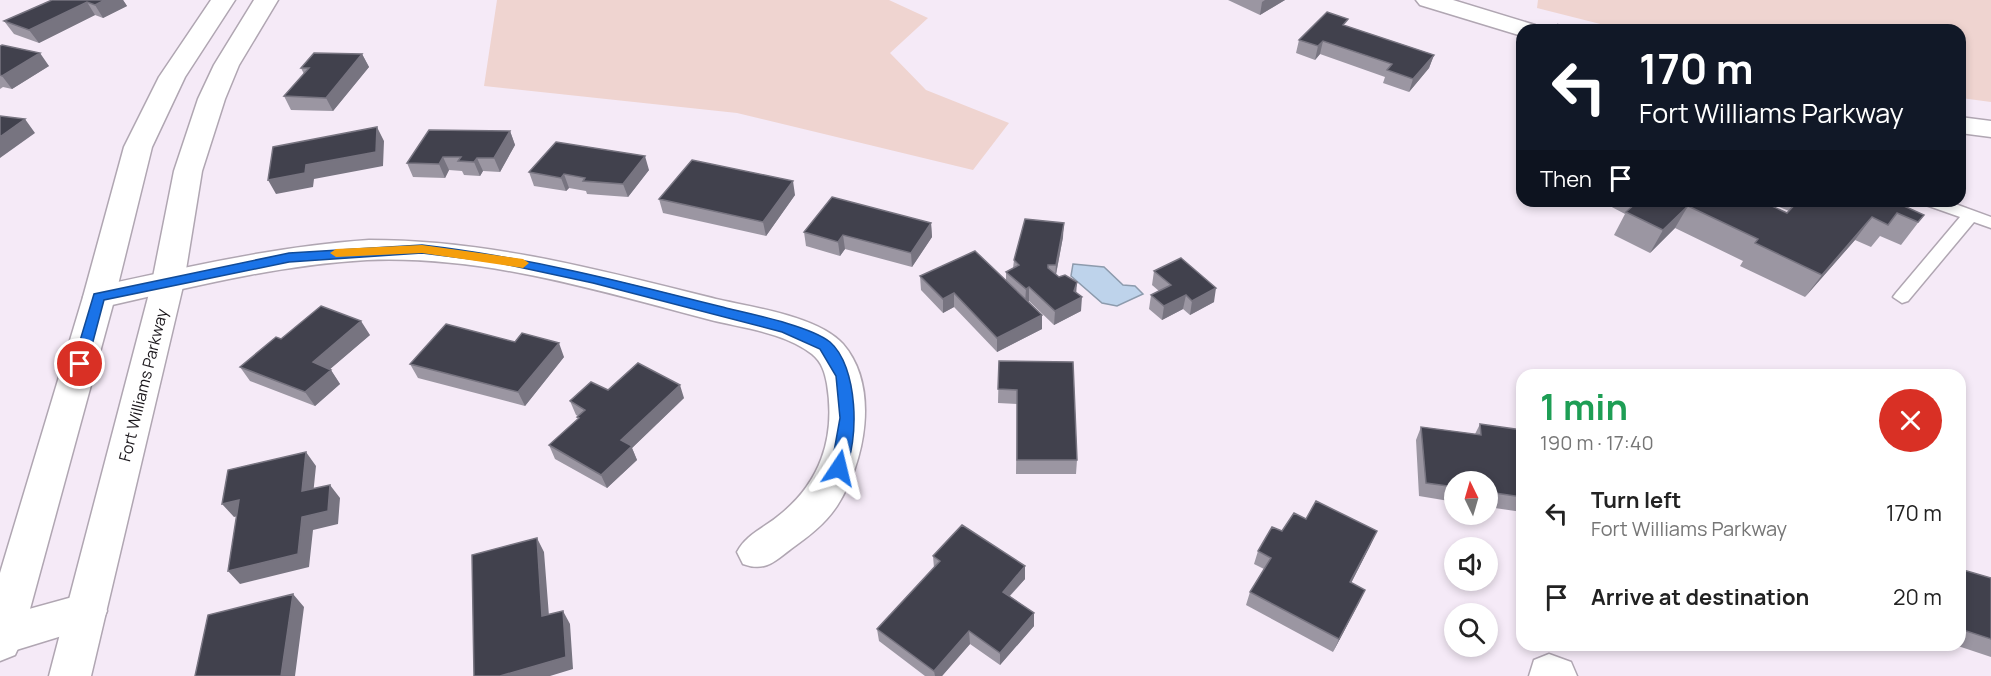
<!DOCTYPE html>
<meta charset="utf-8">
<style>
body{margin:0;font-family:Manrope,sans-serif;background:#f6f6f6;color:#222;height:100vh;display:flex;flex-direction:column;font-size:22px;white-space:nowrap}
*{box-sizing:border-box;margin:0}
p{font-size:20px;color:#767676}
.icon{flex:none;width:33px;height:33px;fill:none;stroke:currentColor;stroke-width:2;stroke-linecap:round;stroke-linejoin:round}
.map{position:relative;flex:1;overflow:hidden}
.sheet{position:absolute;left:1516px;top:369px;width:450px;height:282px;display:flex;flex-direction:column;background:#fff;border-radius:18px;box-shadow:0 3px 9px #0003}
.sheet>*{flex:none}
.guide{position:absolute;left:1516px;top:24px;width:450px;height:183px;border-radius:18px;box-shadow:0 3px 9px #0003;background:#111827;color:#fff;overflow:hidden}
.needle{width:39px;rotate:355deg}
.buttons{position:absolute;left:1444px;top:471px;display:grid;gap:12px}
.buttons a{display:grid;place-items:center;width:54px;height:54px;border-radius:50%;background:#fff;box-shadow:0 3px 9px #0003;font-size:30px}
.pin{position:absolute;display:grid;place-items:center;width:51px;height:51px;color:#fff;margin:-26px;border:3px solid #fff;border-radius:50%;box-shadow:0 2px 6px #0007}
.me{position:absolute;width:66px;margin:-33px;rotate:10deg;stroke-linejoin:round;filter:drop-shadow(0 0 4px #0008)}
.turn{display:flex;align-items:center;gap:21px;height:126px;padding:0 24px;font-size:27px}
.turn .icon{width:78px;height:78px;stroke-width:2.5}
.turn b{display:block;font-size:42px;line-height:51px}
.then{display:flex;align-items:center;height:57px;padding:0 24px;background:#0003;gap:12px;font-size:22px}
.round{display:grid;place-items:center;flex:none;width:63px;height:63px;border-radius:32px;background:#f6f6f6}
.headline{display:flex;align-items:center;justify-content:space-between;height:102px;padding:0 24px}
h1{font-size:36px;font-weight:700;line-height:45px;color:#1e9e55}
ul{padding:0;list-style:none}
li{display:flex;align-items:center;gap:18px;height:84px;padding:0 24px}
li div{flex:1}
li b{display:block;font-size:22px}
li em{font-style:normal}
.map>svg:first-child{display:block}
</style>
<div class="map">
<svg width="1991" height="676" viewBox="0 0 1991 676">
<rect width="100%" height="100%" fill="#f5eaf7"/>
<path fill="#efd4d0" d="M497,0H889L928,18L890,53L926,90L1009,123L973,170L737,113L484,86Z
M1538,0H1991V102L1961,98L1960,30H1624L1537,8Z"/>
<path fill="#bed3eb" stroke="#8d9bad" stroke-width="1.5" d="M1073,264L1104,267L1123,285L1135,286L1143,294L1117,306L1102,303L1071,276Z"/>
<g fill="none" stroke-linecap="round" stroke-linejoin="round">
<g stroke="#b0a6b2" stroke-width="3">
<path id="service" d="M1924,201H1947L1991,217V228L1974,222L1908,301L1902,303L1893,297L1896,293L1960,217L1926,205Z"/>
</g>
<g stroke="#b0a6b2" stroke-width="3">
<path id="minor" d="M369,240C489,240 600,270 716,299C751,307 818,316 843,344C880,387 865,462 837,506C825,524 808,537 791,549C774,562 765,572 743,564L737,552C746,535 762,529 777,517C820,484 836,438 827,384C825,373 822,362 812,354C784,332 741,328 707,319C596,290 483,255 367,260C276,265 188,288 99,308L88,305L83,297L88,289L99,286C189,267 277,246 369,240Z
M87,593L101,598L107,611L101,624L0,655V617Z
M1549,654L1571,662L1577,676H1529L1534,660Z"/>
</g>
<g stroke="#b0a6b2" stroke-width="3">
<path id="tertiary" d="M211,0H235L185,77L152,147L115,297L21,642L15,655L0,661V573L83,297L124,147L159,77Z
M254,0H278L239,65L225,99L202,171L184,282L91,676H49L152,282L174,171L198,99L214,65Z"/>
</g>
<g stroke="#b0a6b2" stroke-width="3">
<path id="secondary" d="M1416,0H1453L1535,25L1538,30H1522V36L1420,5Z
M1960,117L1991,121V137L1960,133Z"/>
</g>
<path stroke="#88818a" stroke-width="3" stroke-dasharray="2 4" stroke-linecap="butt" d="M1557,25L1573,30"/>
<use href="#service" fill="#fff" fill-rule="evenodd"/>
<use href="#minor" fill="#fff" fill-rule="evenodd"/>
<use href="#tertiary" fill="#fff" fill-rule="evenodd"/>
<use href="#secondary" fill="#fff" fill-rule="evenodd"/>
</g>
<path fill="#9b96a2" d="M52,0H123L127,6L103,18L95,15L39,43L14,34L4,21Z
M1228,0H1285L1260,15Z
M1347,26L1434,55L1429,68L1409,92L1383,83L1385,77L1320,54L1315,60L1296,53L1299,40Z
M0,46L49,66L12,89L3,87L0,89Z
M362,54L369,67L333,111L291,110L284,96L304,74L301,68Z
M510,131L515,145L500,172L483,171L480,176L464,175L462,171L449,170L445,178L413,177L407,163Z
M649,170L628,197L587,194L586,191L569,188L566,191L534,186L529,172Z
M795,195L766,236L663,213L659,199Z
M1611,201H1761L1787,213L1789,211L1777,206L1781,201H1893L1924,215L1901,245L1880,236L1871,247L1855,240L1805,297L1740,266L1743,261L1675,228L1650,253L1614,235L1625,214L1608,205Z
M931,223L932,237L912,267L845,249L840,256L806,246L804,232Z
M1063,237L1056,275L1076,293L1081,311L1054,325L1029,301L1028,302L1042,329L997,352L954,307L943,313L921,290L920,276L1006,281V272L1013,268L1014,260Z
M1154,271L1214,302L1190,315L1183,309L1162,320L1149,309L1151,295L1159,291L1152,285Z
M370,335L330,369L340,384L315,406L250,381L240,367L281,339Z
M515,342L564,357L525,406L418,378L410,364Z
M999,361L1077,460L1076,474H1016L1017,404L998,403Z
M608,390L684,398L632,448L637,460L607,488L555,459L549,445L578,420L577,417L578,416L576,415L570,401Z
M1480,424L1522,430V512L1488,507V482H1455V502L1419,496L1416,440L1421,427L1475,434Z
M1306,519L1371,544L1351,583L1365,590L1333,652L1246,605L1250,592L1264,569L1254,564L1258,551L1282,531Z
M933,556L1025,579L1010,596L1034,613V626L1000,665L970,644L942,676H925L879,641L877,629L934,568Z
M1960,569L1991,578V657L1955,645H1960Z"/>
<path fill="#777480" d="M105,0H123L127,6L103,18L95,5Z
M1265,0H1285L1260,15L1262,2Z
M87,2L95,15L39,43L29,30Z
M1323,41L1320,54L1315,60L1318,46Z
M40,53L49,66L12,89L2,76Z
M362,54L369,67L333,111L326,98Z
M1434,55L1429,68L1409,92L1413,79Z
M25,119L35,133L0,158V137Z
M377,127L384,141L383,166L314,179L313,187L276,194L268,180L306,165Z
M510,131L515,145L500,172L494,158Z
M645,156L649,170L628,197L623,184Z
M443,157L449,170L445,178L439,164Z
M477,158L483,171L480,176L474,162Z
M564,174L569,188L566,191L561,178Z
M793,181L795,195L766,236L763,222Z
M1688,206L1675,228L1650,253L1663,230Z
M1872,217L1855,240L1805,297L1822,275Z
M931,223L932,237L912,267L911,253Z
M1064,223L1063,237L1055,279L1056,265Z
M843,235L845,249L840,256L838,242Z
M1077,282L1076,296L1082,297L1081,311L1054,325L1055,311L1074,291Z
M1029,287V301L1025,303L1026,289Z
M1216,288L1214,302L1190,315L1192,301Z
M954,293V307L943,313V299Z
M1186,295L1183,309L1162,320L1164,306Z
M1042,315V329L997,352V338Z
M361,321L370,335L322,376L313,362Z
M559,343L564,357L525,406L518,392Z
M331,370L340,384L315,406L305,392Z
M680,385L684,398L632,448L637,460L607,488L601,475L621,440Z
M306,452L316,466L312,505L302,491Z
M330,485L340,498L338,524L313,530L309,567L240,584L228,571L302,517Z
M239,500L251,513L234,517L222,504Z
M1377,531L1371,544L1345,595L1350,582Z
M537,538L544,552L550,629L542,616Z
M1025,566V579L1002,604L1003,592Z
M1365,590L1359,603L1333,652L1339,639Z
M293,594L304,607L295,676H281Z
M563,611L570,624L573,669L550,676H500Z
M1034,613V626L1000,665V653Z
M969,631L970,644L942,676H935L934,671Z"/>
<path fill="#41414d" stroke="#777480" stroke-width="1.5" d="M52,0H105L95,5L87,2L29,30L4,21Z
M1327,12L1348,19L1343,25L1434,55L1413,79L1387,70L1392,64L1323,41L1318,46L1299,40Z
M2,45L40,53L2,76L0,75V46Z
M314,53L362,54L326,98L284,96L309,68H301Z
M0,116L25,119L0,137Z
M377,127L376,152L306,165L305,173L268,180L273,147Z
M429,130L510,131L494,158H477L474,162L458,161L461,157H443L439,164L407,163Z
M556,142L645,156L623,184L583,181L585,178L564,174L561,178L529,172Z
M692,160L793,181L763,222L659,199Z
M832,197L931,223L911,253L843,235L838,242L804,232Z
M1638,201H1761L1787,213L1798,201H1893L1924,215L1918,222L1897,213L1888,225L1872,217L1822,275L1755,243L1758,239L1688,206L1663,230L1626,212Z
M1025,219L1064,223L1056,265H1048V268L1059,277L1065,275L1077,282L1074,291L1082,297L1055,311L1029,287L1026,289L1006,272L1019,265L1014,260Z
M975,251L1042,315L997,338L954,293L943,299L920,276Z
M1181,258L1216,288L1192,301L1186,295L1164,306L1151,295L1171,285L1154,271Z
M321,306L361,321L313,362L331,370L305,392L240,367L276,337L281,339Z
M446,324L515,342L522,333L559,343L518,392L410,364Z
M999,361L1073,362L1077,460H1017V390L998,389Z
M638,363L680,385L621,440L632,446L601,475L549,445L579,418L577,417L585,410L570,401L591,382L608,390Z
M1480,424L1522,430V497L1488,492V482H1455V487L1426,483L1421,427L1481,435Z
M306,452L302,491L330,485L328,511L302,517L298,554L228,571L239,500L222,504L228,470Z
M1316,501L1377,531L1350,582L1365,590L1339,639L1250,592L1271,558L1258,551L1272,527L1282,531L1294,513L1306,519Z
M962,525L1025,566L1003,592L1034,613L1000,653L969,631L934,671L877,629L940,561L933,556Z
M537,538L542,616L563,611L566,657L500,676H474L472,555Z
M1960,569L1991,578V639L1960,629Z
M293,594L281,676H195L208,615Z"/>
<path fill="#1a73e8" stroke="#114b97" stroke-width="1.5" d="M422,245C527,257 624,282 726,308C751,314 810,326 830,342C858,366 860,441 844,472H834L831,468L840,418L836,376L820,349L782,332L593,283L495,262L422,253L289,262L104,300L87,364L80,370L73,364L94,294L289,253Z"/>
<path fill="#f59e0b" d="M422,245L523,259L529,263L523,268L422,253L336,257L330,253L336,249Z"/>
<g text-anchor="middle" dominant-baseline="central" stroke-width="6" stroke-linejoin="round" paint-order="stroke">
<g font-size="16" fill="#1b171c" stroke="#fff">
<text transform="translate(143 385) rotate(-76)">Fort Williams Parkway</text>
</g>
</g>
</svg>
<div class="buttons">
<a><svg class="needle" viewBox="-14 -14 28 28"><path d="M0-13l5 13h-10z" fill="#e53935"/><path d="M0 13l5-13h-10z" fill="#767676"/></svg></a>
<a><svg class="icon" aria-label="sound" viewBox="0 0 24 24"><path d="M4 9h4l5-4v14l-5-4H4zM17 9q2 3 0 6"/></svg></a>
<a><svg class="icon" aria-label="search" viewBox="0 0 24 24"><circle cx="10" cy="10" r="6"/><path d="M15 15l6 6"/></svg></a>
</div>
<div class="pin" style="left:80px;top:364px;background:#d93025"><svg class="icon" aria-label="arrive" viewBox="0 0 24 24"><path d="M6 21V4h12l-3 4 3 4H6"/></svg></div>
<svg class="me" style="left:839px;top:468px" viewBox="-20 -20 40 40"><path d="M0-17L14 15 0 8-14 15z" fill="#1a73e8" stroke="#fff" stroke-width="4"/></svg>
<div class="guide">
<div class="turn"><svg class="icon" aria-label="left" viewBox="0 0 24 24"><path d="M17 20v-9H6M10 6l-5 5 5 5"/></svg><div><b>170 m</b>Fort Williams Parkway</div></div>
<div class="then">Then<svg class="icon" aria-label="arrive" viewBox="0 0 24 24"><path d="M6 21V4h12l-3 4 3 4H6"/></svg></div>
</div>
<section class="sheet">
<div class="headline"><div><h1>1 min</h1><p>190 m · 17:40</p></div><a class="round" style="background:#d93025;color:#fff"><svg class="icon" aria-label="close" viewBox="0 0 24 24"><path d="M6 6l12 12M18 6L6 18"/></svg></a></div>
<ul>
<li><svg class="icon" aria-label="left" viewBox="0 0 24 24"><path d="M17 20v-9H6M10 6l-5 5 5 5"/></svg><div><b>Turn left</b><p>Fort Williams Parkway</p></div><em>170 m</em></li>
<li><svg class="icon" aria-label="arrive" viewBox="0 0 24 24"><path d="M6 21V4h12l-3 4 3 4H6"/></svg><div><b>Arrive at destination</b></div><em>20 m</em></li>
</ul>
</section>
</div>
